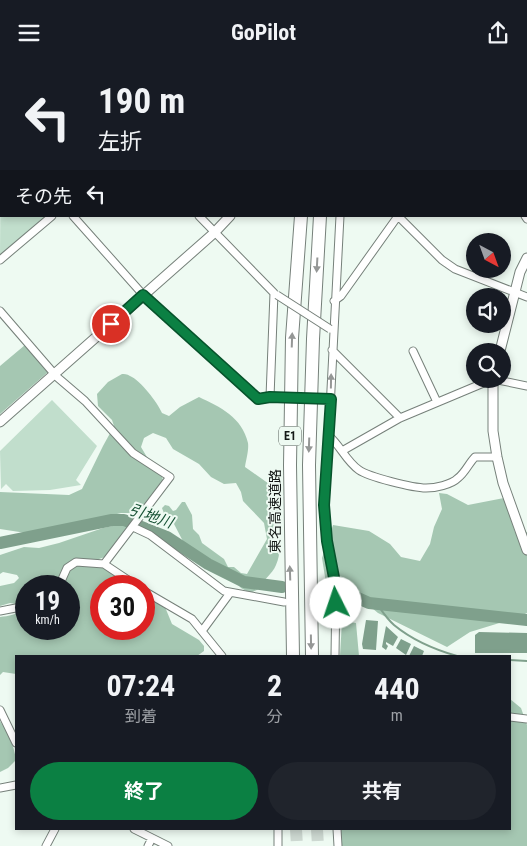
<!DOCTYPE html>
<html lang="ja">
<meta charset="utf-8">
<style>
body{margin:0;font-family:"Roboto Condensed","Noto Sans JP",sans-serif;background:#20242c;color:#f1f3f6;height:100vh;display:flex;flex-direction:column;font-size:19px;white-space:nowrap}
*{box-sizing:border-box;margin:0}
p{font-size:16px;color:#9ea1a6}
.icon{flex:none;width:28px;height:28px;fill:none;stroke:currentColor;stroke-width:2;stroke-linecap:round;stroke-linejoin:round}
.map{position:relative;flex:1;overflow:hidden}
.side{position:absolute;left:15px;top:590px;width:496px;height:175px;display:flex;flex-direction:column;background:#171b24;border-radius:0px;box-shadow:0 2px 8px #0003}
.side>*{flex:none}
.guide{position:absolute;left:0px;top:0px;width:528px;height:152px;box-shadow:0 2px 8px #0003;background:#171b24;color:#f1f3f6;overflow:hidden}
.needle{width:32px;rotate:139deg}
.buttons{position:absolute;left:466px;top:168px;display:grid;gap:10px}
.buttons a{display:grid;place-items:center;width:45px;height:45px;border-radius:50%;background:#171b24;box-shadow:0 2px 8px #0003;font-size:25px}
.speed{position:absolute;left:15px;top:510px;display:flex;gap:10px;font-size:25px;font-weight:700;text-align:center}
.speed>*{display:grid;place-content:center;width:65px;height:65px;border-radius:50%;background:#171b24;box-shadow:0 2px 8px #0003;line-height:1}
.speed small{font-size:12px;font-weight:400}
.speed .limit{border:8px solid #d22;background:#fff;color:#111}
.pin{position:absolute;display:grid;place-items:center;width:42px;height:42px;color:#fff;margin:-21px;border:2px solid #fff;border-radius:50%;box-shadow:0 1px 5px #0007}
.me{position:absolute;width:55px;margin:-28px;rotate:356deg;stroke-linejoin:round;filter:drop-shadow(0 0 4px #0008)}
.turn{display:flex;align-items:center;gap:18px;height:105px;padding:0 15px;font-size:22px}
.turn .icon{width:65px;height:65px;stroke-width:2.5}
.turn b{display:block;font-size:35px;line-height:42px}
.then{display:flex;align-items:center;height:48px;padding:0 15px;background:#0003;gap:10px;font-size:19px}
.eta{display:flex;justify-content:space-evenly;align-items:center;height:85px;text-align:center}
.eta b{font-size:30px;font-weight:700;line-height:35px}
.action{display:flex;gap:10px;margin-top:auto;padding:10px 15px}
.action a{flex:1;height:58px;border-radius:30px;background:#0b8043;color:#fff;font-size:20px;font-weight:700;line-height:58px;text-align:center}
.action a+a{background:#20242c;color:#f1f3f6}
header{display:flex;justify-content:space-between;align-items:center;height:65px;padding:0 15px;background:#171b24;font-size:22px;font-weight:700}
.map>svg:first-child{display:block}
</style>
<header><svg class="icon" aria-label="menu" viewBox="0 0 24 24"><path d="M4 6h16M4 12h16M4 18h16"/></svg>GoPilot<svg class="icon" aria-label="share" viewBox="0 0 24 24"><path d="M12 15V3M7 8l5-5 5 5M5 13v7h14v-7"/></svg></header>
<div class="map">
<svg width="527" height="781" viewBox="0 0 527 781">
<rect width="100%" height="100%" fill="#eefaf2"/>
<path fill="#c1decc" d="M1,51V151H47L1,191L0,189Z
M52,335L97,381L76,415L81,420L50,425L13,426L6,419L1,424L0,386Z"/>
<path fill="#a5c7b2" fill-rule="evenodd" d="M25,280L48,307L0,349V301Z
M122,309C124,309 127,309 130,311C140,315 158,338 162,348L169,351L180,342L199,332C220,342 242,352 248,378C249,385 246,395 245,402L279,426C281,438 279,448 279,461C278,474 282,487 276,500C272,510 263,514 259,524L250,528L241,523L227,507L209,496L202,489L186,482L174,459L166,454L162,443L165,440L169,441L173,446L176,445L182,437H185L192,450L193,464L199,470L202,478L224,494L228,502H234L241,508L247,509L267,474L264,458L243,436L241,427L236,418L224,419L211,412L199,399L173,384L166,373L153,368L144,373L141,382L154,404L162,410L163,417L139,448H121L57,464L26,468L0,464V427L69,430L82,424L103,381L114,361L112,355L98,341L97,329L108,317Z
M439,428L447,429L468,440L504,433L515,467H527V548L516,553L470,567L447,582L378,548L372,543L328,531L322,493L333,460L369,466L390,479L401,492L420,496L430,479L434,462L442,444Z
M122,459L129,461L108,491L99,494L98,497L138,521H101V564H144V525L165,542L172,559L199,575L204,581V586L197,591H16V609L3,607L0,610V552C8,551 18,550 23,543L22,540L10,538L0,541V521L14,518L19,513L17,510L3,507L0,509V490L24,482L39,483L59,478L103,463ZM26,521H69V564H26Z
M342,556L356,558L359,591H340Z
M510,634L521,643L527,660V781H341V764H510Z
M0,656C8,668 14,680 16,695L8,703L0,707Z"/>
<path fill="#7fa08c" d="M366,555L378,556L376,585L363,584L362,579Z
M386,561L398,572L393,581L386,577V579L388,581L386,585L382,582Z
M479,567L527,568V588H475V570Z
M401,574L411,579L406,590L396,583Z
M414,581L424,586L422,591H409Z"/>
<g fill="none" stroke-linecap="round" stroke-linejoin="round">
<path stroke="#7fa08c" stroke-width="2" d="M377,539C382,546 387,554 394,560C411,574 436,585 457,591
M510,595L527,596"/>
<path stroke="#7fa08c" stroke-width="12" d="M0,478L112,455H124L167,472L208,499L244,517L282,522
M341,529L351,530L369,538L527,555"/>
<path stroke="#cdd8d1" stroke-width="12" stroke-dasharray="12 6" stroke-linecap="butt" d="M296,764L297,781
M317,764L318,781"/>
<g stroke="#76807a" stroke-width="9">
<path id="street" d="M89,0L90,1
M449,0L450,1
M77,1L79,0
M356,1V0
M526,23L527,22
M0,48L1,47
M73,151L146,233L258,334L270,332L274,228L199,151
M398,151L442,195L455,204L527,232
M525,151L527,154
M0,195L52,151
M334,236L341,231L398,151
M0,246L57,312L85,336L133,388L170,412L104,499
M332,285L400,353
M413,286L437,337
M329,371C340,380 346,396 359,405C369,412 413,423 426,423C435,423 451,420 458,413C465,408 469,398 475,392H497
M342,386L400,353L493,314L527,321
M133,462L150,470L224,526L284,537
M59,521L67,503L76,497L104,499L137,521
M144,526L192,554L222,591
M0,546L26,541
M202,566L230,528
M335,591L336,523L327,476L325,440L340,151
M0,645L16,678
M510,652L527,654
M0,723L16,720
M134,764L168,781
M278,764V781
M337,764L338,781
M46,781L55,764
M148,781L152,773"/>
</g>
<g stroke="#76807a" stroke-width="11">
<path id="secondary" d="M250,0L251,1
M387,1L388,0
M500,286L520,207L527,193
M493,314V366L497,392L503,418L527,485
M0,357L214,168L230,151"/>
</g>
<g stroke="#76807a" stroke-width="12">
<path id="primary" d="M6,1L8,0"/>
</g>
<g stroke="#76807a" stroke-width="14">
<path id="highway" d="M315,1V0
M336,1V0
M293,591L290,400L292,273L301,151
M312,591L309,400L313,274L320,151"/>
</g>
<use href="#street" stroke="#fff" stroke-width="7"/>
<use href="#secondary" stroke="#fff" stroke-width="9"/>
<use href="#primary" stroke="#fff" stroke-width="10"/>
<use href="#highway" stroke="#fff" stroke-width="12"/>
<g stroke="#8c948f" stroke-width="4">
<path id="rail" d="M61,1L63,0
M0,33L1,32"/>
</g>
<use href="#rail" stroke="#eefaf2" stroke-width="2" stroke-dasharray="5.5" stroke-linecap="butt"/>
<g stroke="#76807a" stroke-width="9" stroke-linecap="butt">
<path id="street-bridge" d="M277,230L330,264
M273,333L327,334"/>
</g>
<use href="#street-bridge" stroke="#fff" stroke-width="7"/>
</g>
<defs><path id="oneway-solid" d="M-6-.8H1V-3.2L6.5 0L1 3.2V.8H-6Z" transform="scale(1.25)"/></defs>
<g fill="#959796">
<use href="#oneway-solid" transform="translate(317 200) rotate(93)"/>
<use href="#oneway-solid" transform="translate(292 275) rotate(-88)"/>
<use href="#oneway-solid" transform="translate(331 316) rotate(-89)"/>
<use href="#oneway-solid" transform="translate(309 380) rotate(92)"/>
<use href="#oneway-solid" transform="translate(290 508) rotate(-92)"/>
<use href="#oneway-solid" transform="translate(311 577) rotate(89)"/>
</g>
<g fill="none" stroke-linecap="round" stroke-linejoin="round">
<g stroke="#07532c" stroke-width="12">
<path id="route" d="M111,259L143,230L258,334L270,332L331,334L324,440L327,476L336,523V538"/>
</g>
<use href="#route" stroke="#0b8043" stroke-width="9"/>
</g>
<g text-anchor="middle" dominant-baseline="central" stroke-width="4" stroke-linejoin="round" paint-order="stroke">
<rect fill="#eefaf2" stroke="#555c58" stroke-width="1" x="279" y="361.5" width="22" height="19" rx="4"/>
<g font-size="12" font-weight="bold" fill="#141816">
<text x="290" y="371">E1</text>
</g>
<g font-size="14" fill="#141816" stroke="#eefaf2">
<text transform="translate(275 446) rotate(-90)">東名高速道路</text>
</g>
<g font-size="15" font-style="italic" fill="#175235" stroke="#eefaf2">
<text transform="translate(151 451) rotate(19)">引地川</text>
</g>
</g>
</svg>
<div class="buttons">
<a><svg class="needle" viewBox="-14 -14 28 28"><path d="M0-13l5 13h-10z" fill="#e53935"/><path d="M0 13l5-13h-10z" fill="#9ea1a6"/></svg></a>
<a><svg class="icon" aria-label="sound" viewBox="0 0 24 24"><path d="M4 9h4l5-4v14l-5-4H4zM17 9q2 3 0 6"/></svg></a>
<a><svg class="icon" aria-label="search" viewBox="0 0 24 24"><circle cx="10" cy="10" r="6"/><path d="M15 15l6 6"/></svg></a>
</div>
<div class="speed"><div>19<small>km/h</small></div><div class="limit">30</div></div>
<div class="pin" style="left:111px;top:259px;background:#d93025"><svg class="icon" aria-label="arrive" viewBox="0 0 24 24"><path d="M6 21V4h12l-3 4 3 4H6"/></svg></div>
<svg class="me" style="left:336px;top:538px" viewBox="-20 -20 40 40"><circle r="19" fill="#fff"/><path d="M0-13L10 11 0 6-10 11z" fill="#0b8043"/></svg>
<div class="guide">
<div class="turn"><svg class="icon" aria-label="left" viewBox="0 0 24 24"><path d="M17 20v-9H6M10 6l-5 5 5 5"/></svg><div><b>190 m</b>左折</div></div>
<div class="then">その先<svg class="icon" aria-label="left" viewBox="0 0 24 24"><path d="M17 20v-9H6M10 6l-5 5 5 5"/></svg></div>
</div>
<section class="side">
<div class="eta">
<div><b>07:24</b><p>到着</p></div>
<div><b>2</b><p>分</p></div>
<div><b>440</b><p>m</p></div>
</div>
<div class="action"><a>終了</a><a>共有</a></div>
</section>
</div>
